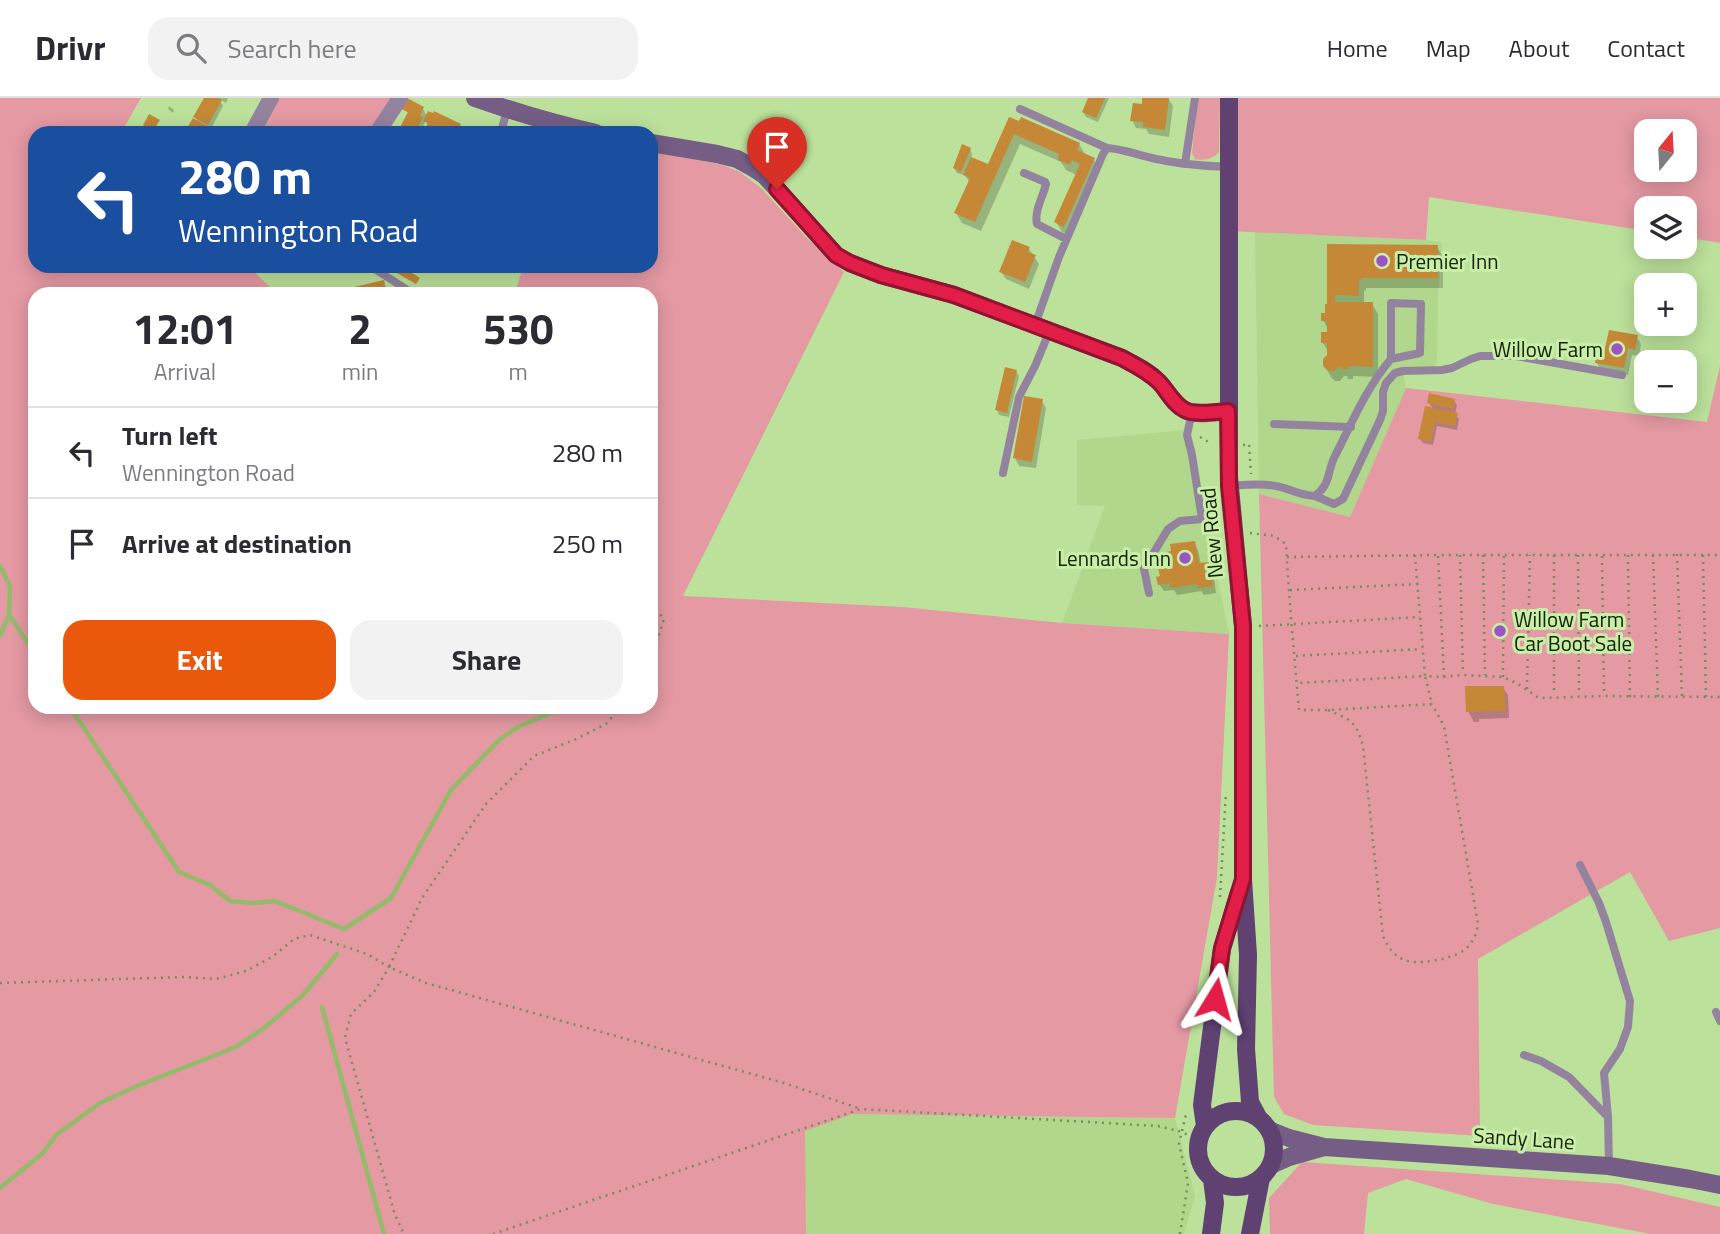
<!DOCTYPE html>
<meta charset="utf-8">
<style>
body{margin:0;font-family:"Titillium Web",sans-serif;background:#f2f2f3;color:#2b2b33;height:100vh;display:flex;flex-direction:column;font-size:26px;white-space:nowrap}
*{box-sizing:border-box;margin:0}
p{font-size:23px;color:#7c7c81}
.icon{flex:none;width:38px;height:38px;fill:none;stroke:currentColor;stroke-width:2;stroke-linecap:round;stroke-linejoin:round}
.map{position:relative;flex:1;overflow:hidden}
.side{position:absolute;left:28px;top:189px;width:630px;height:427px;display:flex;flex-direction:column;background:#fff;border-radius:21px;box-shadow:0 4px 18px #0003}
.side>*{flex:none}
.hud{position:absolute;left:28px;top:28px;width:630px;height:147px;border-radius:21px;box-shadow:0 4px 18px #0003;background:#1a4fa0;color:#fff;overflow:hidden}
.needle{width:46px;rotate:18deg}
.controls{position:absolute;left:1634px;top:21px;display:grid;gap:14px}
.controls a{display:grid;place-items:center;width:63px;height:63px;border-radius:14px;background:#fff;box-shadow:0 4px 18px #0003;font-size:35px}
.pin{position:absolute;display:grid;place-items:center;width:60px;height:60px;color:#fff;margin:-72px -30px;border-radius:50% 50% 50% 0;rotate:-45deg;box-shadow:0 0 7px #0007}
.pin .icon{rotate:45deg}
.me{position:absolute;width:77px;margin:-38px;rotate:8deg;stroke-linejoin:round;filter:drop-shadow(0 0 5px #0008)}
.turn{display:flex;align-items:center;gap:24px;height:147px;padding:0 35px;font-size:32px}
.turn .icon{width:91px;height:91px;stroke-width:2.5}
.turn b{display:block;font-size:49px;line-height:60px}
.eta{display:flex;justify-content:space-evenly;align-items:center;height:119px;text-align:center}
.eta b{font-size:42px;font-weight:700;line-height:49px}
.primary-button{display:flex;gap:14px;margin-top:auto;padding:14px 35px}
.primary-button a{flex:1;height:80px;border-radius:21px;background:#ea580c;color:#fff;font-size:28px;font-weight:700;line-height:80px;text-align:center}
.primary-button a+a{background:#f2f2f3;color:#2b2b33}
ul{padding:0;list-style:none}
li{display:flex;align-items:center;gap:21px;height:91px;padding:0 35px;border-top:2px solid #e1e1e2}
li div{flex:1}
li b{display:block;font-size:26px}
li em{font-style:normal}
header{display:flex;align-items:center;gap:42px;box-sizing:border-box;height:98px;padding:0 35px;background:#fff;border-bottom:2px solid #e1e1e2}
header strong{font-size:33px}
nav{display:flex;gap:38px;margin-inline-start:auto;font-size:24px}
.search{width:490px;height:63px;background:#f2f2f3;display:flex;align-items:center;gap:18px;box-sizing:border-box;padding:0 24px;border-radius:21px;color:#7c7c81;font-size:26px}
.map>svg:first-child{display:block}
</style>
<header>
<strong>Drivr</strong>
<div class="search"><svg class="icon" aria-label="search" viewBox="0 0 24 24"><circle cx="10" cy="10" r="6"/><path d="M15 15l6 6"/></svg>Search here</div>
<nav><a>Home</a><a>Map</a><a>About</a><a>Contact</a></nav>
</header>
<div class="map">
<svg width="1720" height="1136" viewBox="0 0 1720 1136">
<rect width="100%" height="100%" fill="#bce19b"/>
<path fill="#b0d78b" d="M1255,134L1426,142L1442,145L1438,197L1437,261L1434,271L1403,273L1406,290L1350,419L1259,396Z
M1188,332L1192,357L1229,536L1062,525L1105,408L1077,407V342Z
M852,1016L1175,1020L1195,1098L1184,1136H806L804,1030Z"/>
<path fill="#e499a3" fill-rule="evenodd" d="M0,0H141L121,35H35V168H248L277,196H35V609H651V196H515L523,168H651V54L720,66L740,74L761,90L806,139L844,174L683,498L902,509L1062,525L1229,536L1217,779L1175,1020L852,1016L805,1033L806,1136H0Z
M276,0H396L374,35H264L262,31Z
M1198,0H1220L1219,54C1214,61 1203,63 1195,61L1192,55Z
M1229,0H1720V145L1685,139V110H1647V133L1429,99L1426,142L1229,133ZM1647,33H1685V72H1647Z
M1720,268V830L1669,843L1630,774L1478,861L1480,1038L1313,1027L1284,1016L1274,999L1259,396L1350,419L1406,290L1707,324Z
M1302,1064L1620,1086L1720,1109V1136H1651L1493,1106L1406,1081L1368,1095L1364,1136H1270L1269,1100Z"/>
<path fill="#0003" d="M206,0H228L226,5L219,1L223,8L211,31L205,27L208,35H186L200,26L195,19Z
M1090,0H1109L1098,24L1086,19L1083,14Z
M1144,0H1168L1173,8L1169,39L1149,36L1146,31L1136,30L1132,22L1143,8Z
M169,8L174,12L173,15L168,11Z
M403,10L423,11L427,18L459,28L464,35H425L428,28L426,23L419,35H399L409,16Z
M1010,21L1079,46L1085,56L1094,62L1100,72L1070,138L1062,134L1056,124L1077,77L1066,72L1061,64L1020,46L981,133L962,125L956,115L970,85L964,76V77L957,75L954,70L970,51L972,56L971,60L989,68Z
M465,30L482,35H464Z
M1328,148L1437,149L1443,159V190H1366V193L1364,192V206H1372L1378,216V279L1353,278V281H1348L1347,278H1344L1340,283H1335L1331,279L1325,268L1329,255L1323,245L1329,233L1323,222L1329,208Z
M1029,151L1039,166L1029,191L1006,181L1001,174Z
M263,168H268L269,170L266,174L261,171Z
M1682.5 229a4.5 4.5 0 1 1 9 0a4.5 4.5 0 1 1-9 0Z
M1637,239L1641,246L1639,258L1632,257L1628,277L1601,272L1597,265L1606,257Z
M1016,273L1019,278L1009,319L999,317L997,312Z
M1042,303L1046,310L1036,370L1019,368L1015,360Z
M1454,303L1457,307L1455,316L1459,321L1457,332L1437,328L1433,347L1423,345L1420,340L1433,312L1429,304Z
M1194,445L1198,452L1201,467L1209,466L1213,473L1216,495L1204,497L1201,493L1177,497L1174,492L1164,493L1159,486L1164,470L1158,461Z
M1503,590L1508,597L1509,620L1479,621V624H1474L1468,613Z"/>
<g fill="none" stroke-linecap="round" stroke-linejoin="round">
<path stroke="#92bc69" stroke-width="4.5" d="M0,468L10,488L9,517L0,538
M10,518L35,556
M70,609L179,774L210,787L230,803L253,805L275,803L344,831L391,800L451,692L499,642L518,629L564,609
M322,909L384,1136
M0,1090L43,1055L56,1037L100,1005L137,988L236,949L264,930L303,897L337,856"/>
</g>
<path fill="#c48837" d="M204,0H218L222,2L208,27L193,19Z
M407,0L424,9L420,18L423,19L415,35H397L408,14L401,11Z
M1088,0H1105L1096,20L1082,14Z
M1142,0H1169L1165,32L1143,29V24L1130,23L1133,5L1142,6Z
M428,13L433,15L434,13L461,26L456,35H423L428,25L423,23Z
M149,16L160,22L153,33L143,27Z
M1009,19L1019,23L1021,19L1080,45L1077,52L1095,60L1064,129L1054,124L1080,66L1072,62L1070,67L1058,62L1059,56L1014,36L975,124L954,115L970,80L963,77L971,59L988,66Z
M193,20L207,28L204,35H184Z
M962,46L971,50L961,74L953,70Z
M1012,142L1030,149L1028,154L1036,157L1025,184L999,174Z
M1327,146L1438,147V180H1361V183H1359V198L1335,197V204H1373V269L1348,268V271H1341V269H1339L1334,273H1328L1323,268V261L1327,257V245H1321V234H1327V223H1321V215H1325V206H1327Z
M401,168L420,180L416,186L397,175Z
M384,182L387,196H356L354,189Z
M1609,232L1638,237L1635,252L1628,250L1624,270L1595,265L1597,253L1604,255Z
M1005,269L1017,272L1007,315L995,312Z
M1429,295L1455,301L1453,311L1427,305Z
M1024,298L1043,301L1032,364L1013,360Z
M1425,308L1458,315L1455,328L1435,324L1431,344L1418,341Z
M1195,443L1199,465L1210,464L1213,488L1198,490L1197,486L1171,490L1170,485L1158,487L1156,479L1160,478L1158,470L1165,468L1164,461L1157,462L1156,456L1171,453L1170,446Z
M1465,588H1504L1506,613L1466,614Z"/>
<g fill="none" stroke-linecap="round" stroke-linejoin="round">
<path stroke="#748f5b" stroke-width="2.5" stroke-dasharray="2 5" stroke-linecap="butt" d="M1200,339L1212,346
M1243,347L1249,346L1251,376
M1250,435L1274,438L1286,446C1289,501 1294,556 1299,612H1328L1432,606L1425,578L1297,585
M1677,456L1682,599
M1415,457L1425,578L1444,579L1463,577L1503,579L1518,586L1539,600L1604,598L1720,599
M1460,457L1463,576
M1483,457L1485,577
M1554,457V597
M1578,457L1579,597
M1628,457L1630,600
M1653,457L1658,600
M1703,457L1706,599
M1602,458L1604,598
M1287,459L1438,457
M1290,492L1418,486
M651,506L664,521L651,562
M1259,528L1420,519
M1296,558L1422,551
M1444,579L1438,457H1720
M1503,579L1504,457
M1527,591L1530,457
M621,609L606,626L574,642L534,658L486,706L422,800L389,869L426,885L784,985L861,1011
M1328,612C1350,622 1356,622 1363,648L1383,838C1395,867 1414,867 1442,861C1451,859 1465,854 1470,846C1475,840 1477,833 1478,826L1444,628L1432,606
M1220,799L1226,694
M0,885L183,879L216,881L246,873L272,859L294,841L310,837L367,856L389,869L374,894L351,916L345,940L395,1117L404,1136
M493,1136L861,1011L1158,1028L1182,1034L1196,1041
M1180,1136L1188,1085L1179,1046L1186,1016"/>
<path stroke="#94839f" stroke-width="8" d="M1020,11L1107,50
M501,35L507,11
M1185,66L1195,0
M1024,75L1045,84L1046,86C1043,99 1034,113 1037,126L1066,141
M370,168L406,191
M1035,227L1059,159L1103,56L1107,50C1125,51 1143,59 1162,62C1184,67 1206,68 1229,69
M1274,326L1351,329
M1003,375L1019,299L1035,268L1050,232
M1229,388C1244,387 1260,385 1276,388C1289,390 1300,398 1315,398C1330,387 1327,376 1334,360C1351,327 1366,290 1391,261L1420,255L1421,206L1391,205V261
M1315,398L1334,406L1343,401L1380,322L1383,313V294L1386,285L1395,275L1403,273L1442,272L1452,270L1471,261L1480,258H1516L1622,277
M1149,495L1144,471L1168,431L1180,423L1202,421L1192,357L1187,337L1192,314
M1580,767L1599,805L1606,824L1630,903L1628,929L1620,951L1604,975L1608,1019L1609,1067
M1716,914L1720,923
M1524,957L1541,963L1569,979L1608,1019"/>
<path stroke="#94839f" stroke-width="16" d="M252,35L271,0
M377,35L400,0"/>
<path stroke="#755d85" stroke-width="18" d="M475,0C515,14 555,26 596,35
M651,45L717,56L737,61L750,68L764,77L777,91L836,157L850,165L881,177L954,197L1122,260C1135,267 1148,273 1159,284C1167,292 1173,306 1185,312C1196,318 1216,314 1228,313
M1269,1032L1289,1040L1324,1049L1609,1068L1690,1081L1720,1087
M1271,1067L1289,1059L1324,1049"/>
<path stroke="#5f4172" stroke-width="18" d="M1229,0V379L1243,528V781L1248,857L1246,951L1250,1004L1258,1019
M1198 1051a38 38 0 1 1 76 0a38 38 0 1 1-76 0Z
M1205,1028L1202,1007L1222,851L1239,794
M1211,1136L1215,1105L1212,1081
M1250,1136L1261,1080"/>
</g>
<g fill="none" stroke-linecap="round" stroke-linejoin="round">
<g stroke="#92132f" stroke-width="18">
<path id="route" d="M777,91L836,157L850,165L881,177L954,197L1122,260C1135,267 1148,273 1159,284C1167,292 1173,306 1185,312C1194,317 1217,314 1228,313L1229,388L1243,528V781L1222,850L1215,901"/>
</g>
<use href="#route" stroke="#e11d48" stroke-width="12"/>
</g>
<g fill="#9b53c6" stroke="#c9eea7" stroke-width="2.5">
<circle cx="1382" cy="163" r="7"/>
<circle cx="1617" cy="251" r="7"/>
<circle cx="1185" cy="460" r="7"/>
<circle cx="1500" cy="533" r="7"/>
</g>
<g text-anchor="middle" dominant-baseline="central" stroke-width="6" stroke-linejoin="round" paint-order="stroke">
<g font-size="21" fill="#142106" stroke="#c9eea7" text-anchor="start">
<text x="1396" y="163">Premier Inn</text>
<text x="1603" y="251" text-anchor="end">Willow Farm</text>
<text x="1171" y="460" text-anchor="end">Lennards Inn</text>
<text x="1514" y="521">Willow Farm<tspan x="1514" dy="24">Car Boot Sale</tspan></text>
</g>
<g font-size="21" fill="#142106" stroke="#c9eea7">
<text transform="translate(1211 435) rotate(-95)">New Road</text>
<text transform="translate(1524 1040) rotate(4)">Sandy Lane</text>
</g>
</g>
</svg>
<div class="controls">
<a><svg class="needle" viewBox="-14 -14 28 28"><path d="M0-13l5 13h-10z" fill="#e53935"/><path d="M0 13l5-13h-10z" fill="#7c7c81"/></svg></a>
<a><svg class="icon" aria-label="layers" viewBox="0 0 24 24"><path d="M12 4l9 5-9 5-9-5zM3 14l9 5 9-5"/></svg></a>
<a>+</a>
<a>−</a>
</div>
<div class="pin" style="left:777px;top:91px;background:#d93025"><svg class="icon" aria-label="arrive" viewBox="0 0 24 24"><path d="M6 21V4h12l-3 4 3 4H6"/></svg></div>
<svg class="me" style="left:1215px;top:901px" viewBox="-20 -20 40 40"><path d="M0-17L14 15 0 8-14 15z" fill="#e11d48" stroke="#fff" stroke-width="4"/></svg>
<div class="hud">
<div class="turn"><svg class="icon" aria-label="left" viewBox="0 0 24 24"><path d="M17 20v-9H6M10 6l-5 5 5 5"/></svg><div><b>280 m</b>Wennington Road</div></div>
</div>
<section class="side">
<div class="eta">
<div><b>12:01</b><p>Arrival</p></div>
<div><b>2</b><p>min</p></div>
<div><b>530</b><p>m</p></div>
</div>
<ul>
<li><svg class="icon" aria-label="left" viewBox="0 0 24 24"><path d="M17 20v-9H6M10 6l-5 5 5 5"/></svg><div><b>Turn left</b><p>Wennington Road</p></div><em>280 m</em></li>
<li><svg class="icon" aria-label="arrive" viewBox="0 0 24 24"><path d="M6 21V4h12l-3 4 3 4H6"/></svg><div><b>Arrive at destination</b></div><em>250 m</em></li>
</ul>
<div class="primary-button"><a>Exit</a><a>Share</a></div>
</section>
</div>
